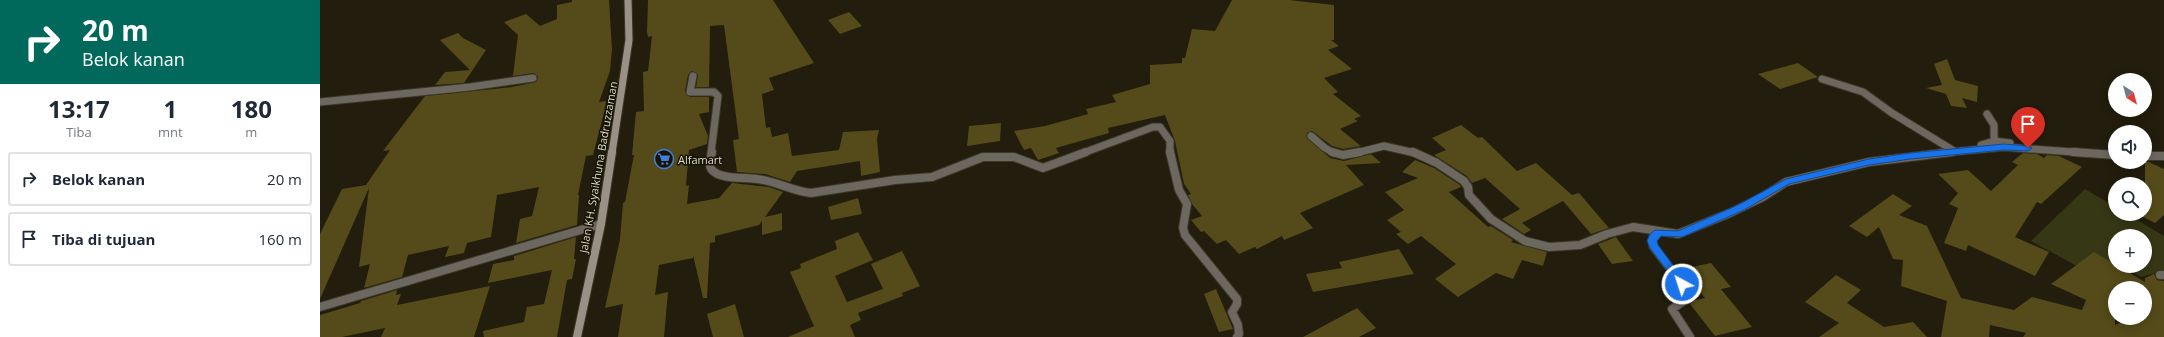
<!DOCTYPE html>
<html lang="id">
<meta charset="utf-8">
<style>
body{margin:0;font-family:"Open Sans",sans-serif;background:#f2f2f3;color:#1f2937;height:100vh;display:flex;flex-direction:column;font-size:15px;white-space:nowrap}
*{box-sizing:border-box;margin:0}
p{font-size:13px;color:#747a83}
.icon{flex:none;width:22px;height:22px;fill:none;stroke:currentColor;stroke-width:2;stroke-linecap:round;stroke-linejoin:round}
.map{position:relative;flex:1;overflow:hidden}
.details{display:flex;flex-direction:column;background:#fff;width:320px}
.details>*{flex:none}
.hud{background:#00695c;color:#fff;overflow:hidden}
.needle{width:26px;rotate:144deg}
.fabs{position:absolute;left:1788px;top:73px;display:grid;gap:8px}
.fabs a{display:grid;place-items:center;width:44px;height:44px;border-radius:50%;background:#fff;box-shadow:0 2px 10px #0003;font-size:20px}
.pin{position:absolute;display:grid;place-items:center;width:34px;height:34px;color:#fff;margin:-41px -17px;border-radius:50% 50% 50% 0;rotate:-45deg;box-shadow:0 0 4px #0007}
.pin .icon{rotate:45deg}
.me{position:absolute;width:44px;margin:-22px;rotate:320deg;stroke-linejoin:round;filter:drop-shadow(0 0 3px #0008)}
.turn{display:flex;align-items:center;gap:14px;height:84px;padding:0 16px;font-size:18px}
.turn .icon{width:52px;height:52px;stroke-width:2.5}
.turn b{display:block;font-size:28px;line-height:34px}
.eta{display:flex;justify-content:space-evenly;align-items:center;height:68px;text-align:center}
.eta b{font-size:24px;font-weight:700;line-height:28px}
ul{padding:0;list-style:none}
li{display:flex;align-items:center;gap:12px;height:54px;margin:0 8px 6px;padding:0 8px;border:2px solid #e0e1e3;border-radius:4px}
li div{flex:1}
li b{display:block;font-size:15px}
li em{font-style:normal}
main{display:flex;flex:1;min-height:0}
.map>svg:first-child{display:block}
</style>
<main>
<section class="details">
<div class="hud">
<div class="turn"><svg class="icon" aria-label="right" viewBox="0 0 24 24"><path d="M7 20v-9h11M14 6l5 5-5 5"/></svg><div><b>20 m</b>Belok kanan</div></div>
</div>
<div class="eta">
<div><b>13:17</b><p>Tiba</p></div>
<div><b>1</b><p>mnt</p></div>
<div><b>180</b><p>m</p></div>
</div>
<ul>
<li><svg class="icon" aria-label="right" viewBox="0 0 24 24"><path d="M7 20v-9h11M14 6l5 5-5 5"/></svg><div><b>Belok kanan</b></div><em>20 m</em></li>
<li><svg class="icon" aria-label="arrive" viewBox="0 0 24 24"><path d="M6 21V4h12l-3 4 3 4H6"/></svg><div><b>Tiba di tujuan</b></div><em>160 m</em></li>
</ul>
</section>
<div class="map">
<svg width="1844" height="337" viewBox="0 0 1844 337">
<rect width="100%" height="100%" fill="#221d0c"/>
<path fill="#363715" d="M1765,189L1795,207V214H1807L1844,236V271L1821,277L1803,266H1825V236H1795V261L1791,259L1775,276L1711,241Z"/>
<path fill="#554a19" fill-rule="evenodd" d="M252,0H289L292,49L290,71L279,102L286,101L284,113L273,155L266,156L258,195H259L257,225L196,243L200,219L212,216L219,187L177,195L171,237L147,243L144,253L125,257L129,246L88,255L82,277L44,288L50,264L39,267L49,188L0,299V234L22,189L46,185L70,150L63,151L105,96L192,87L216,82L218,77L214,73L193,76L198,35L184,22L206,14L220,26L237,19V5L252,2Z
M328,0H453L494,63L449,78L454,90L442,94L446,128L450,127L452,137L468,133L472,156L519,150L523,132L559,130L557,139L560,172L541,176L540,161L477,171L470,182L445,174L417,172L413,140L419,139L404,25L390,26L389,87H376L378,75L372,71L368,75L365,91L366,94L370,97H389V112L379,114L388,136L387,144L369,150L366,186L369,185L367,204L399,198L412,183L449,187L463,192L445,217L462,213V230L442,235V221L439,225L395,236V242L390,243L387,298H383L373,255V258L339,265L335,295L348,292L344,337H298L303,304L285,308L300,239L303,203L305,202L314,155H312L316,112L324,111L323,72L328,71L332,36L328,37L327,32Z
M912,0H969L1014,5V40H1011L1019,46L1008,50L1032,69L1004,78L1018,92L1013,94L1041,116L1034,119L1038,121L1020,129L1041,146L1023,149L1012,146L992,131L987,133L986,137L1010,158L1024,161L1051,154L1061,163L1026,165L1044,185L980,213L993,228L964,240L962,236L937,249L935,247L919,254L906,240L897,244L884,231L881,232L871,220L882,216L872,204L868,195L871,194L864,184L855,141L845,115L788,128L789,133L736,148L739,153L718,160L711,148L704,150L694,131L725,126L768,114L766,109L796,102L792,95L830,84V65L862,63V58H865L872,29L895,31Z
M529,12L542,26L520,34L508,20Z
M138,33L143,38L166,50L144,83L115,85L125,72L150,70L120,40Z
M1627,59L1635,80L1658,86L1657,102L1642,98L1647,108L1631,106L1626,94L1606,88L1622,85L1614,64Z
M1478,63L1498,77L1460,89L1438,74Z
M681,123L680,141L647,146L649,126Z
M1141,125L1158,138L1162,137L1197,171L1216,163L1252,195L1259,193L1289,228L1271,234L1243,201L1202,223L1211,230L1204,234L1182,219L1200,209L1165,178L1152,183L1147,176L1114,155L1126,150L1112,138Z
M1703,153L1717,154L1724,158L1727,155L1739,156L1762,167L1721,204L1717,202L1695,237L1729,252L1715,276L1648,245L1646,251L1624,243L1638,208L1629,204L1638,193L1618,174L1648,170L1671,191L1698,165L1692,162Z
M1095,160L1114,168L1140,185L1141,187L1129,192L1168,227L1171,226L1193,240L1191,242L1227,252L1223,266L1202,260L1193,279L1176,273L1138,297L1115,279L1136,264L1101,236L1088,244L1076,234L1081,232L1067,220L1084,210L1065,192L1098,178L1082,172Z
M1825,162H1829L1844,169V215L1835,223L1817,214H1825Z
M1573,194L1592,206L1579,215L1607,226L1641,298L1694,310L1712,297L1762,310L1766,300L1731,284L1774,252L1825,282V278L1834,274L1837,280L1844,281V337H1703L1706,333L1670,325L1669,337H1621L1627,301L1581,286L1583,260L1573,259L1559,227L1547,237L1529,226ZM1795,288H1825V318H1810L1795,325Z
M538,198L542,214L511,220L508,207Z
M538,232L553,260L515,276L527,302L563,289L551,264L582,251L600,286L582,293L583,296L538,313L541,320L530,325L535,337H468L494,326L470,272L481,268L480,264L517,249L515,241Z
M256,237L254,259H256L252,279L247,280L237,337H164L163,331L204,322L207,307L224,304L232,270L168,283L173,264L194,260V256Z
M1296,237L1313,261L1292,264L1278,244Z
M1079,249L1094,274L993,292L986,274L1022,268L1019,262Z
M1391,263L1411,287L1401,289L1432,327L1395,336L1370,304L1375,300L1385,298L1362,269Z
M1516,275L1541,290L1527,303L1564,327L1593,322L1607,337H1499L1519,323L1485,302Z
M170,286L154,337H61L65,328L22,337H0V315L40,303L41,301L77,290L76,295L81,294L77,305Z
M896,289L913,329L899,332L884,294Z
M415,304L424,337H393L387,314Z
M1037,308L1056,328L1039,337H983Z"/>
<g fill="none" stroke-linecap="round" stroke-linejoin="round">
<g stroke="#3c3828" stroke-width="9">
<path id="street-far1" d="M373,76L370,92H394L398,96L391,153
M1502,79L1543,92L1572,113L1634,151
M0,102L150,87L213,78
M1667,114L1674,125V141
M991,136L1005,148L1014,153
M1661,145L1674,141L1690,143
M763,153L833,127H840L850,141V153
M1036,153L1064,146L1095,153
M1621,153L1684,147L1767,153"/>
</g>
<g stroke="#3c3828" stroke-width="10">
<path id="street" d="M392,152C391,157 388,166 392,170C401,180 425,177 437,179C456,181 472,191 491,193L575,180L612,177L663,157H694L723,168L766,152
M850,152L859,190L867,204L863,228L865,235L917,299V304L912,312L918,325L919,334L917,337
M1012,152L1023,155L1040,152
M1093,152L1117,163L1144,181L1148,187L1149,195L1171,219L1205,241L1229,247L1260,245L1287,234L1313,227L1358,234L1410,213L1443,197L1466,182L1549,162L1632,152
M1753,152L1795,155
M1825,156H1844
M1339,232L1333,238V246L1371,296L1352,309L1370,337
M1840,275H1844
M0,307L281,224"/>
</g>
<g stroke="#3c3828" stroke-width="9">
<path id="secondary-far1" d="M292,153L309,40L308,0"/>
</g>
<g stroke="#3c3828" stroke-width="10">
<path id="secondary" d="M257,337L281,224L292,152"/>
</g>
<use href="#street-far1" stroke="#6c675f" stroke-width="7"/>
<use href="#street" stroke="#6c675f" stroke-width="8"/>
<use href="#secondary-far1" stroke="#999185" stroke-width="7"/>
<use href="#secondary" stroke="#999185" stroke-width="8"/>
</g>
<path fill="#1a73e8" stroke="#114b97" d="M1684,144L1708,146L1712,148L1708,151L1684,150L1590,159L1549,165L1469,184L1424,210L1362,237L1341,236L1337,241L1338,245L1367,284L1362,288L1359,286L1330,248L1327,241L1330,234L1335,230L1358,231L1418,205L1466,179L1549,159L1590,153Z"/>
<defs>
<g id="supermarket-ring" transform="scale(1)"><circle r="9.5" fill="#181404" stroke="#3f7fe0" stroke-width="1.5"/><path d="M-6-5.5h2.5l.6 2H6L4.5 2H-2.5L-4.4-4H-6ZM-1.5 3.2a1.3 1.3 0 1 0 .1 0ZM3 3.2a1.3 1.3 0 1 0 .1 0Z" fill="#3f7fe0"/></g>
</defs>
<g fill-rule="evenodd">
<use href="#supermarket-ring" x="344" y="159"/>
</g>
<g text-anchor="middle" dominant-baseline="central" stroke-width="3" stroke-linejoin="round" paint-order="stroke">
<g font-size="11" fill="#dedcd1" stroke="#181404" text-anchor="start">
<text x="358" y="159">Alfamart</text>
</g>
<g font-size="11" fill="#dedcd1" stroke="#181404">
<text transform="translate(278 167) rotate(-80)">Jalan KH. Syaikhuna Badruzzaman</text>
</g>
</g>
</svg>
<div class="fabs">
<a><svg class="needle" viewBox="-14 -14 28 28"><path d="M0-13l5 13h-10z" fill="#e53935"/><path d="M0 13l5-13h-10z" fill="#747a83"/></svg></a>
<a><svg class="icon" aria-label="sound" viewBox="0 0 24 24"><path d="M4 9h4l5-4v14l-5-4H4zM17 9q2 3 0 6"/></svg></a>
<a><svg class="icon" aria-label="search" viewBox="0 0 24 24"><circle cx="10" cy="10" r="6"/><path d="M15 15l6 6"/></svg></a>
<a>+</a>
<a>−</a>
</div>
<div class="pin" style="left:1708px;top:148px;background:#d93025"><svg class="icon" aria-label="arrive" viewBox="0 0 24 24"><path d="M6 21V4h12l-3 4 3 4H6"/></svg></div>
<svg class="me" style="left:1362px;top:284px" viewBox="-20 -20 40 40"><circle r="17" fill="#1a73e8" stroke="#fff" stroke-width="3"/><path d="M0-11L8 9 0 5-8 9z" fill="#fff"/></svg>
</div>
</main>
